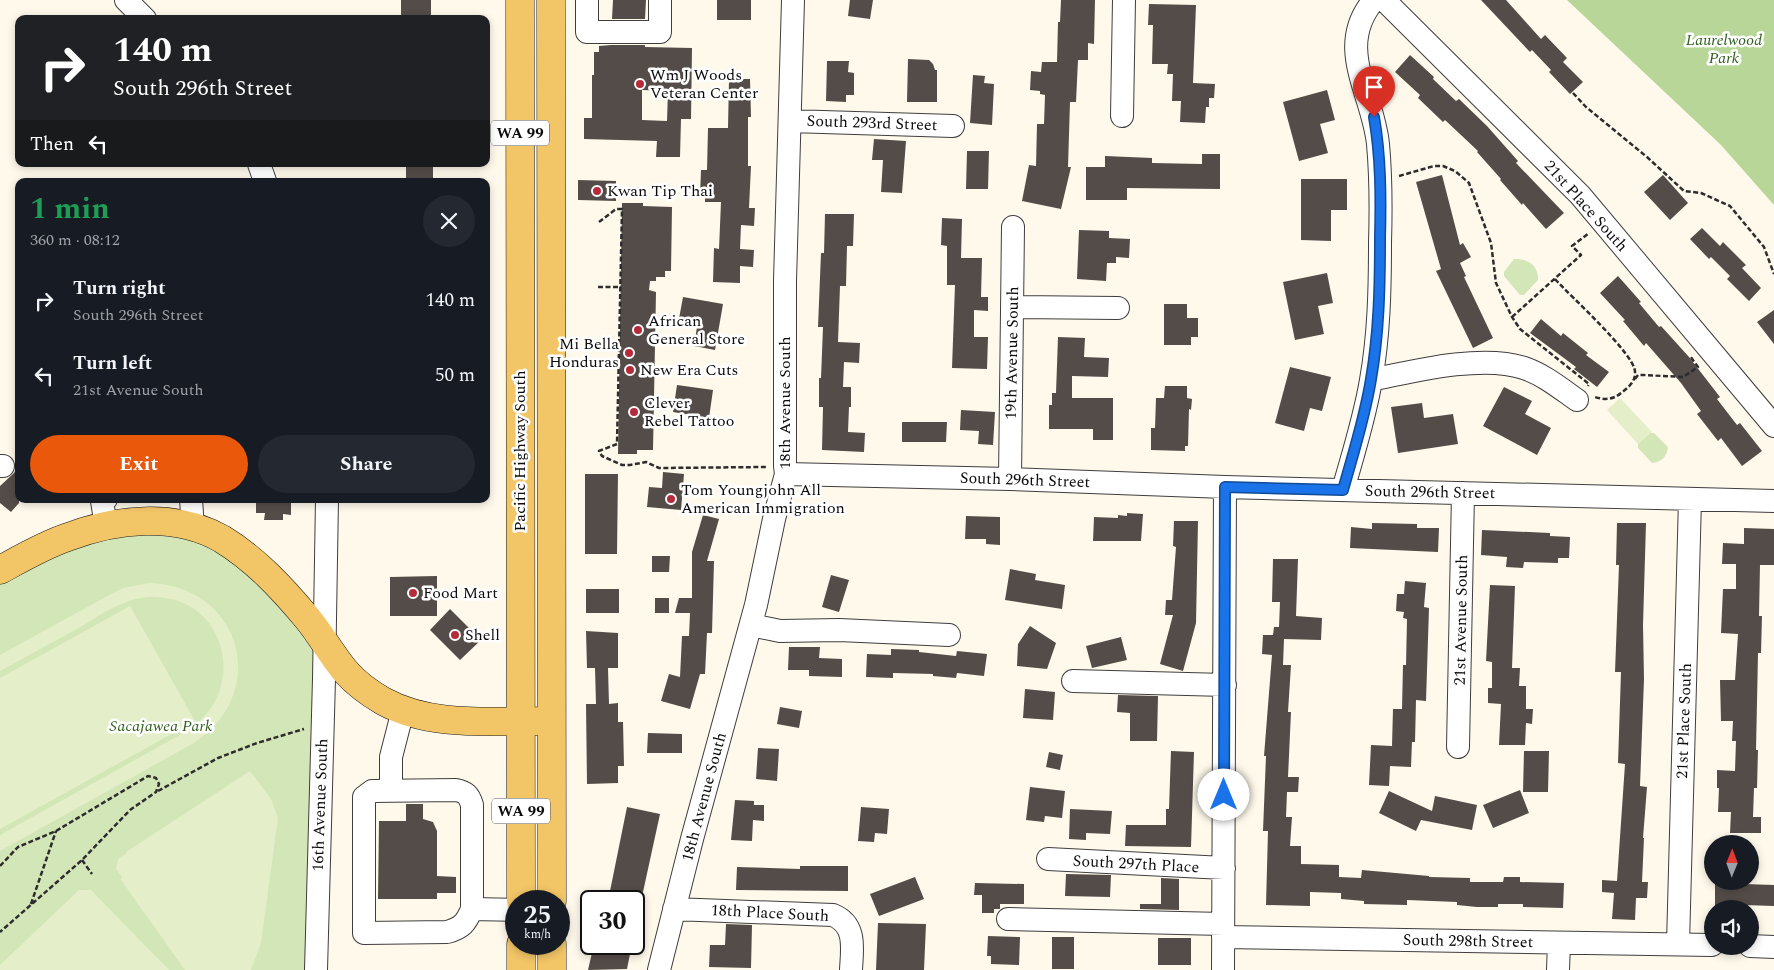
<!DOCTYPE html>
<meta charset="utf-8">
<style>
body{margin:0;font-family:Spectral,serif;background:#242831;color:#f1f3f6;height:100vh;display:flex;flex-direction:column;font-size:19px;white-space:nowrap}
*{box-sizing:border-box;margin:0}
p{font-size:16px;color:#9ea1a6}
.icon{flex:none;width:28px;height:28px;fill:none;stroke:currentColor;stroke-width:2;stroke-linecap:round;stroke-linejoin:round}
.map{position:relative;flex:1;overflow:hidden}
.drawer{position:absolute;left:15px;top:178px;width:475px;height:325px;display:flex;flex-direction:column;background:#171b24;border-radius:10px;box-shadow:0 2px 8px #0003}
.drawer>*{flex:none}
.top-card{position:absolute;left:15px;top:15px;width:475px;height:152px;border-radius:10px;box-shadow:0 2px 8px #0003;background:#202124;color:#fff;overflow:hidden}
.needle{width:32px;rotate:1deg}
.controls{position:absolute;left:1704px;top:835px;display:grid;gap:10px}
.controls a{display:grid;place-items:center;width:55px;height:55px;border-radius:50%;background:#171b24;box-shadow:0 2px 8px #0003;font-size:25px}
.speed{position:absolute;left:505px;top:890px;display:flex;gap:10px;font-size:25px;font-weight:700;text-align:center}
.speed>*{display:grid;place-content:center;width:65px;height:65px;border-radius:50%;background:#171b24;box-shadow:0 2px 8px #0003;line-height:1}
.speed small{font-size:12px;font-weight:400}
.speed .limit{border:2px solid #111;border-radius:8px;background:#fff;color:#111}
.pin{position:absolute;display:grid;place-items:center;width:42px;height:42px;color:#fff;margin:-51px -21px;border-radius:50% 50% 50% 0;rotate:-45deg;box-shadow:0 0 5px #0007}
.pin .icon{rotate:45deg}
.me{position:absolute;width:55px;margin:-28px;rotate:0deg;stroke-linejoin:round;filter:drop-shadow(0 0 4px #0008)}
.turn{display:flex;align-items:center;gap:18px;height:105px;padding:0 15px;font-size:22px}
.turn .icon{width:65px;height:65px;stroke-width:2.5}
.turn b{display:block;font-size:35px;line-height:42px}
.then{display:flex;align-items:center;height:48px;padding:0 15px;background:#0003;gap:10px;font-size:19px}
.round{display:grid;place-items:center;flex:none;width:52px;height:52px;border-radius:26px;background:#242831}
.headline{display:flex;align-items:center;justify-content:space-between;height:85px;padding:0 15px}
h1{font-size:30px;font-weight:700;line-height:38px;color:#1e9e55}
.primary-button{display:flex;gap:10px;margin-top:auto;padding:10px 15px}
.primary-button a{flex:1;height:58px;border-radius:30px;background:#ea580c;color:#fff;font-size:20px;font-weight:700;line-height:58px;text-align:center}
.primary-button a+a{background:#242831;color:#f1f3f6}
ul{padding:0;list-style:none}
li{display:flex;align-items:center;gap:15px;height:75px;padding:0 15px}
li div{flex:1}
li b{display:block;font-size:19px}
li em{font-style:normal}
.map>svg:first-child{display:block}
</style>
<div class="map">
<svg width="1774" height="970" viewBox="0 0 1774 970">
<rect width="100%" height="100%" fill="#fef9eb"/>
<path fill="#d3e6b7" d="M1514,259C1528,258 1539,266 1538,280L1524,295H1520L1504,276V272Z
M1650,433H1654L1668,447C1667,457 1661,462 1652,463L1638,448V444Z
M204,531L317,630L316,970H0V570L67,537Z"/>
<path fill="#b8d697" d="M1567,0H1774V205L1721,145Z"/>
<path fill="#e4eec8" d="M1620,398L1652,432L1638,444L1607,410Z
M149,583C242,586 271,692 194,743L0,851V835L187,731C251,690 226,594 150,597C123,598 99,616 77,629C51,643 26,657 0,671V655L111,594L123,588Z
M130,606L195,721L0,829V678Z
M250,771L271,799L278,818L261,943L251,970H185L121,880L122,877L116,869L118,859L126,854V852Z
M79,890H91L169,970H0V965Z"/>
<path fill="#544c48" fill-rule="evenodd" d="M401,0H431V19H401Z
M613,0H646L645,19H612Z
M717,0H751V20H717Z
M850,0H873L870,19L848,16Z
M1061,0H1095L1094,44L1088,43V60H1078L1076,102H1070L1068,167H1071L1061,209L1022,201L1029,165L1036,166L1037,124H1044L1045,95L1040,94V91L1030,90L1031,71L1041,72L1042,62H1057L1058,22H1060Z
M1481,0H1506L1541,39L1545,35L1567,58L1563,62L1583,82L1570,94L1549,72L1551,70L1532,50L1530,52Z
M1149,4L1196,5L1193,83L1215,84L1214,98H1209V107H1206L1205,123L1180,122L1181,101H1172L1173,74H1167L1168,64H1152L1153,25H1148Z
M611,45H645V47L692,48L691,119H681L680,157H656L657,141L584,139V118H592V75H594V52H599V46ZM642,90L668,91L667,121L642,120Z
M1410,55L1434,77L1433,79L1456,101L1459,99L1487,126L1518,161L1516,163L1564,213L1546,229L1523,203L1522,205L1500,180L1501,179L1477,152L1478,151L1445,120L1443,122L1418,98L1420,95L1395,72Z
M908,59L929,60L933,64L935,70H937V102H907Z
M827,61H849L848,72L854,73V95H846V102L826,101Z
M973,75L985,76L984,83L994,84L992,125L970,123Z
M729,79H750L751,117H748V166H751L749,208H755L754,226L741,225L740,249L754,250L753,267L740,266V283L713,282L714,248L719,249L721,202H705V196H700L701,170H707L708,128H728Z
M1327,90L1335,120L1320,124L1328,153L1299,161L1283,102Z
M874,139L906,141L902,193L881,192L883,160H872Z
M967,151H989L988,189H966Z
M1202,154H1220V189L1127,188V200H1086V167H1105V156L1152,158V163L1202,164Z
M406,164H433V181H406Z
M1442,175L1460,245L1463,243L1471,257L1460,263L1466,276L1464,277L1493,338L1473,348L1436,271L1441,269L1416,182Z
M1663,175L1688,203L1670,220L1644,192Z
M1301,179H1347V210H1331V241L1301,240Z
M578,180L616,181V201L578,200Z
M622,203H643V206L672,207L671,271H665V277H656V281H650L649,290L656,292L653,450H637V454H618Z
M825,214H854L853,246H847L846,286H840L838,342L860,343L859,363L844,362L843,387H851V407H849L848,432L865,433L864,452L822,450L823,407H819V378H821L823,327H818L821,253H824Z
M942,218L962,219L961,258H982L981,297H988V311L974,310V337H988L987,369L952,368L955,285H947V246L941,245Z
M1702,228L1720,246L1723,242L1746,265L1742,268L1761,288L1749,301L1727,279L1730,276L1711,257L1709,259L1690,239Z
M1079,230L1109,231V238L1130,239L1129,258L1116,257V263H1107L1106,281L1077,279Z
M1327,273L1333,303L1318,306L1324,334L1295,340L1283,282Z
M1618,276L1641,302L1639,303L1659,327L1661,326L1689,357L1720,397L1717,399L1737,425L1740,423L1762,451L1742,466L1721,438L1718,441L1697,414L1701,411L1681,383L1646,343L1644,346L1623,321L1625,320L1600,293Z
M683,297L723,304L715,350L694,346L697,327L678,324Z
M1164,304H1187V318H1198V337H1191V345H1164Z
M1774,310V344L1757,322Z
M1541,319L1561,336L1563,333L1588,353L1586,355L1609,372L1597,387L1574,369L1576,367L1530,333Z
M1058,337L1085,338L1084,357L1109,358L1108,377L1072,376V398H1113V440H1093V429H1049V405H1052V393H1056Z
M1290,367L1331,377L1322,411L1310,408L1304,431L1275,423Z
M677,385L713,390L709,418L673,412Z
M1165,386H1187V398L1192,399L1191,410L1189,409L1188,446H1185V451L1151,450V428H1155L1156,398H1164Z
M1504,387L1532,401L1525,414L1551,428L1537,455L1483,426Z
M1422,403L1424,418L1453,414L1458,444L1398,453L1391,407Z
M961,410L995,412L993,445L978,444L979,431L960,430Z
M902,422H947L946,442H902Z
M19,465V503L11,512L0,503V486L14,473Z
M663,472L684,474L681,510L647,507L649,487L662,488Z
M585,474H618L617,554H585Z
M256,499H291V515L283,514V520H264L265,513H256Z
M1127,513L1143,514L1141,541H1093L1094,517L1118,518V515L1127,516Z
M703,515L719,519L707,561H714L712,633H707L705,674H700L690,709L661,701L669,674L680,677L682,636H689L690,613H675L679,598H692V552Z
M966,516L1000,517V545L986,544V539H965Z
M1174,521H1198L1196,623L1183,671L1160,664L1173,615H1165L1166,600H1172L1176,547L1173,546Z
M1372,523L1417,524V528H1439L1438,552L1350,548L1351,527L1372,529Z
M1617,523H1646L1643,625L1644,679L1640,786L1647,787L1643,838H1644L1642,882H1648L1647,898H1636L1635,920L1612,919L1614,893L1602,892V880L1617,881L1625,764L1618,763L1621,672H1615L1619,565H1616Z
M1744,528L1774,529V565H1760L1759,616H1762L1761,653H1758L1757,702L1756,750H1758L1757,788H1754L1753,817H1761V833H1730L1731,812H1718L1719,788H1717V770L1735,771L1736,741H1732L1733,721H1721L1720,680H1735L1738,634L1721,633L1723,589H1736V564H1722L1723,543L1744,544Z
M1482,530L1550,533V536L1570,537L1569,558H1558V563L1524,562L1523,568L1506,567L1507,557L1481,555Z
M652,556H670L669,572H652Z
M1273,559H1298L1296,616L1322,618L1321,640L1284,639L1283,665H1291L1288,712H1291L1288,777H1299L1298,792H1287L1286,817H1292L1290,846H1301V864L1339,865V877L1361,878L1362,870L1429,876V877L1470,878V882H1503L1504,877H1520V882L1564,883L1563,908L1523,907V904H1498V907H1477L1457,905V902L1407,900V905L1364,904V901L1341,899V893L1310,892V906L1266,905L1268,831H1263L1266,756H1264L1272,655L1262,654L1263,635H1273L1274,627H1279L1280,602H1272Z
M1010,569L1036,574L1035,580L1065,585L1062,609L1005,600Z
M831,575L849,580L839,612L822,607Z
M437,576V616H390V577Z
M1405,581L1426,583L1424,607L1429,608L1426,701L1416,700L1415,742H1412L1411,767L1390,766L1389,786L1369,785L1371,745L1392,746L1393,709H1402L1403,665H1406L1407,619L1403,618L1404,612L1396,611L1397,594H1404Z
M1490,585L1515,586L1512,668H1520L1519,686H1526V709H1533L1532,724L1526,723L1525,745H1499L1501,704L1488,703V688H1492V662L1486,661Z
M586,589H619V613H586Z
M655,598H669V613H655Z
M450,609L481,640L460,660L430,630Z
M1030,626L1056,643L1047,669L1017,666L1018,644Z
M586,631L618,633V668H608L609,704L618,703V722H623L624,766H618V783L587,784L586,704H596L595,668H587Z
M1121,637L1127,660L1092,668L1086,646Z
M789,647H820L819,658L842,659V677L809,676V670H788Z
M891,649L919,650V652L956,656L957,651L987,654L984,676L957,673L956,678L933,676V674L893,673V678L866,677L867,654L891,655Z
M1025,689L1055,692L1053,720L1023,718Z
M1118,695L1158,696L1157,741H1130V713L1117,712Z
M780,707L802,711L799,728L777,724Z
M648,733L682,734V753H647Z
M758,748L779,749L777,781L756,779Z
M1171,751L1194,752L1191,847L1125,846L1126,825H1166V809H1169Z
M1524,751H1549L1548,792H1523Z
M1049,752L1063,755L1060,770L1046,767Z
M1030,787L1065,791L1062,818L1045,816L1044,822L1026,820Z
M1520,790L1529,813L1493,828L1483,805Z
M1389,791L1432,811L1435,796L1477,805L1472,830L1421,820L1416,831L1379,813Z
M735,800L754,801V805H764V821L753,820L752,841L731,840Z
M406,804H423V819L433,822L437,831V876L456,877V893H437V899H378L379,821H406Z
M627,807L660,814L643,892L638,891L636,901H608Z
M861,807L889,809L887,834L875,833L874,842L858,841Z
M1070,809L1112,811L1110,834L1086,833V840L1069,839Z
M800,866H848V891L736,890L737,867L800,869Z
M1066,874L1111,875L1110,897L1065,896Z
M915,877L924,899L879,916L870,894Z
M1161,878L1179,879V910L1140,909V904H1161Z
M1715,881H1744V884L1774,885V906L1744,905V909H1715Z
M975,883L1024,884V904H1000V909H994V913H982V895H974Z
M878,923L926,924L924,970H876Z
M726,924L752,925L751,968L709,967L710,945H725Z
M988,936L1020,937L1019,965L991,964V956H987Z
M1052,937H1074V969H1052Z
M1158,938H1191V965H1158Z
M594,944H627L625,953L630,954L627,969L588,970Z"/>
<g fill="none" stroke-linecap="round" stroke-linejoin="round">
<g stroke="#3e3e3e" stroke-width="24">
<path id="minor" d="M126,0L145,19
M587,0V32H660V0
M1384,0L1580,195L1774,426
M1122,116L1124,0
M790,121L953,126
M259,164L265,181
M1012,307L1118,308
M1371,380C1414,371 1482,354 1524,368C1544,375 1560,388 1577,400
M0,466H3
M786,474L1010,479L1225,487L1774,501
M1010,479L1013,227
M1343,490C1353,454 1365,417 1371,380C1379,335 1380,289 1380,243C1381,210 1381,177 1378,144C1373,93 1334,47 1374,0
M191,499L193,528
M106,526L102,501L106,499
M751,625L780,631L839,630L949,635
M1073,681L1225,685
M1458,747L1463,493
M391,790V757L403,710
M456,790C466,792 469,795 472,805V909C466,923 462,928 447,932L364,933V797L372,791Z
M1048,859L1224,868
M472,909L516,910
M674,909L833,915C857,925 852,949 851,970
M1008,919L1223,924
M1223,937L1712,945
M1678,944L1690,499
M1750,946L1774,947
M316,970L324,679L327,499
M659,970L692,839L756,605L774,519L786,474L785,466V281L793,0
M1223,970L1225,487
M1558,970L1559,943"/>
</g>
<g stroke="#1c1c1c" stroke-width="29">
<path id="major" d="M520,0L521,901
M551,0L552,901
M0,570C22,558 44,545 68,537C116,519 175,512 222,539C255,559 282,588 307,618C322,636 332,656 347,673C357,684 371,694 383,701C430,727 487,721 539,721
M521,970V944
M552,970V944"/>
</g>
<path stroke="#2d2d2d" stroke-width="2.5" stroke-dasharray="5 2.5" stroke-linecap="butt" d="M1573,93L1586,107L1647,157L1684,191L1701,193L1730,206L1764,247L1774,274
M1399,176L1434,166H1443L1455,171L1469,183L1491,243L1496,283L1512,317L1520,329L1589,384L1588,386
M599,222L616,209H622L617,444L599,451L602,456L622,465H630L646,462L659,468L766,467
M1555,279C1570,296 1635,354 1635,372C1636,381 1628,388 1621,393C1613,400 1604,400 1595,397
M598,287H621
M1512,317L1581,255L1572,246L1589,233
M1635,379L1638,375H1643L1683,377L1698,367L1690,356
M423,499L427,502
M158,791L218,758L257,743L304,729
M82,860L92,874
M0,866L18,847L56,831L148,776L156,778L159,784L156,792L130,810L82,860L0,932
M31,904L56,831"/>
<use href="#minor" stroke="#fff" stroke-width="22"/>
<use href="#major" stroke="#f2c567" stroke-width="28"/>
</g>
<g fill="none" stroke-linecap="round" stroke-linejoin="round">
<g stroke="#114b97" stroke-width="12">
<path id="route" d="M1224,795L1225,487L1343,490C1353,454 1365,417 1371,379C1379,333 1380,286 1380,239C1381,198 1381,157 1374,117"/>
</g>
<use href="#route" stroke="#1a73e8" stroke-width="9"/>
</g>
<g fill="#b42b3c" stroke="#fff" stroke-width="2">
<circle cx="640" cy="84" r="5"/>
<circle cx="597" cy="191" r="5"/>
<circle cx="638" cy="330" r="5"/>
<circle cx="629" cy="353" r="5"/>
<circle cx="630" cy="370" r="5"/>
<circle cx="634" cy="412" r="5"/>
<circle cx="671" cy="499" r="5"/>
<circle cx="413" cy="593" r="5"/>
<circle cx="455" cy="635" r="5"/>
</g>
<g text-anchor="middle" dominant-baseline="central" stroke-width="5" stroke-linejoin="round" paint-order="stroke">
<g fill="#fff" stroke="#545454" stroke-width="1">
<rect x="491" y="120.5" width="58" height="25" rx="4"/>
<rect x="492" y="798.5" width="58" height="25" rx="4"/>
</g>
<g font-size="15" font-weight="bold" fill="#0b0b0b">
<text x="520" y="133">WA 99</text>
<text x="521" y="811">WA 99</text>
</g>
<g font-size="16" font-style="italic" fill="#32601f" stroke="#fff">
<text x="1724" y="40">Laurelwood<tspan x="1724" dy="18">Park</tspan></text>
<text x="161" y="726">Sacajawea Park</text>
</g>
<g font-size="16" fill="#0b0b0b" stroke="#fff" text-anchor="start">
<text x="650" y="75">Wm J Woods<tspan x="650" dy="18">Veteran Center</tspan></text>
<text x="607" y="191">Kwan Tip Thai</text>
<text x="648" y="321">African<tspan x="648" dy="18">General Store</tspan></text>
<text x="619" y="344" text-anchor="end">Mi Bella<tspan x="619" dy="18">Honduras</tspan></text>
<text x="640" y="370">New Era Cuts</text>
<text x="644" y="403">Clever<tspan x="644" dy="18">Rebel Tattoo</tspan></text>
<text x="681" y="490">Tom Youngjohn All<tspan x="681" dy="18">American Immigration</tspan></text>
<text x="423" y="593">Food Mart</text>
<text x="465" y="635">Shell</text>
</g>
<g font-size="16" fill="#0b0b0b" stroke="#fff">
<text transform="translate(872 123) rotate(2)">South 293rd Street</text>
<text transform="translate(1586 206) rotate(48)">21st Place South</text>
<text transform="translate(1012 353) rotate(-89)">19th Avenue South</text>
<text transform="translate(785 403) rotate(-90)">18th Avenue South</text>
<text transform="translate(520 451) rotate(-90)">Pacific Highway South</text>
<text transform="translate(1025 480) rotate(2)">South 296th Street</text>
<text transform="translate(1430 492) rotate(1)">South 296th Street</text>
<text transform="translate(1461 620) rotate(-89)">21st Avenue South</text>
<text transform="translate(1684 721) rotate(-88)">21st Place South</text>
<text transform="translate(704 797) rotate(-75)">18th Avenue South</text>
<text transform="translate(320 805) rotate(-88)">16th Avenue South</text>
<text transform="translate(1136 864) rotate(3)">South 297th Place</text>
<text transform="translate(770 913) rotate(3)">18th Place South</text>
<text transform="translate(1468 941) rotate(1)">South 298th Street</text>
</g>
</g>
</svg>
<div class="controls">
<a><svg class="needle" viewBox="-14 -14 28 28"><path d="M0-13l5 13h-10z" fill="#e53935"/><path d="M0 13l5-13h-10z" fill="#9ea1a6"/></svg></a>
<a><svg class="icon" aria-label="sound" viewBox="0 0 24 24"><path d="M4 9h4l5-4v14l-5-4H4zM17 9q2 3 0 6"/></svg></a>
</div>
<div class="speed"><div>25<small>km/h</small></div><div class="limit">30</div></div>
<div class="pin" style="left:1374px;top:117px;background:#d93025"><svg class="icon" aria-label="arrive" viewBox="0 0 24 24"><path d="M6 21V4h12l-3 4 3 4H6"/></svg></div>
<svg class="me" style="left:1224px;top:795px" viewBox="-20 -20 40 40"><circle r="19" fill="#fff"/><path d="M0-13L10 11 0 6-10 11z" fill="#1a73e8"/></svg>
<div class="top-card">
<div class="turn"><svg class="icon" aria-label="right" viewBox="0 0 24 24"><path d="M7 20v-9h11M14 6l5 5-5 5"/></svg><div><b>140 m</b>South 296th Street</div></div>
<div class="then">Then<svg class="icon" aria-label="left" viewBox="0 0 24 24"><path d="M17 20v-9H6M10 6l-5 5 5 5"/></svg></div>
</div>
<section class="drawer">
<div class="headline"><div><h1>1 min</h1><p>360 m · 08:12</p></div><a class="round"><svg class="icon" aria-label="close" viewBox="0 0 24 24"><path d="M6 6l12 12M18 6L6 18"/></svg></a></div>
<ul>
<li><svg class="icon" aria-label="right" viewBox="0 0 24 24"><path d="M7 20v-9h11M14 6l5 5-5 5"/></svg><div><b>Turn right</b><p>South 296th Street</p></div><em>140 m</em></li>
<li><svg class="icon" aria-label="left" viewBox="0 0 24 24"><path d="M17 20v-9H6M10 6l-5 5 5 5"/></svg><div><b>Turn left</b><p>21st Avenue South</p></div><em>50 m</em></li>
</ul>
<div class="primary-button"><a>Exit</a><a>Share</a></div>
</section>
</div>
